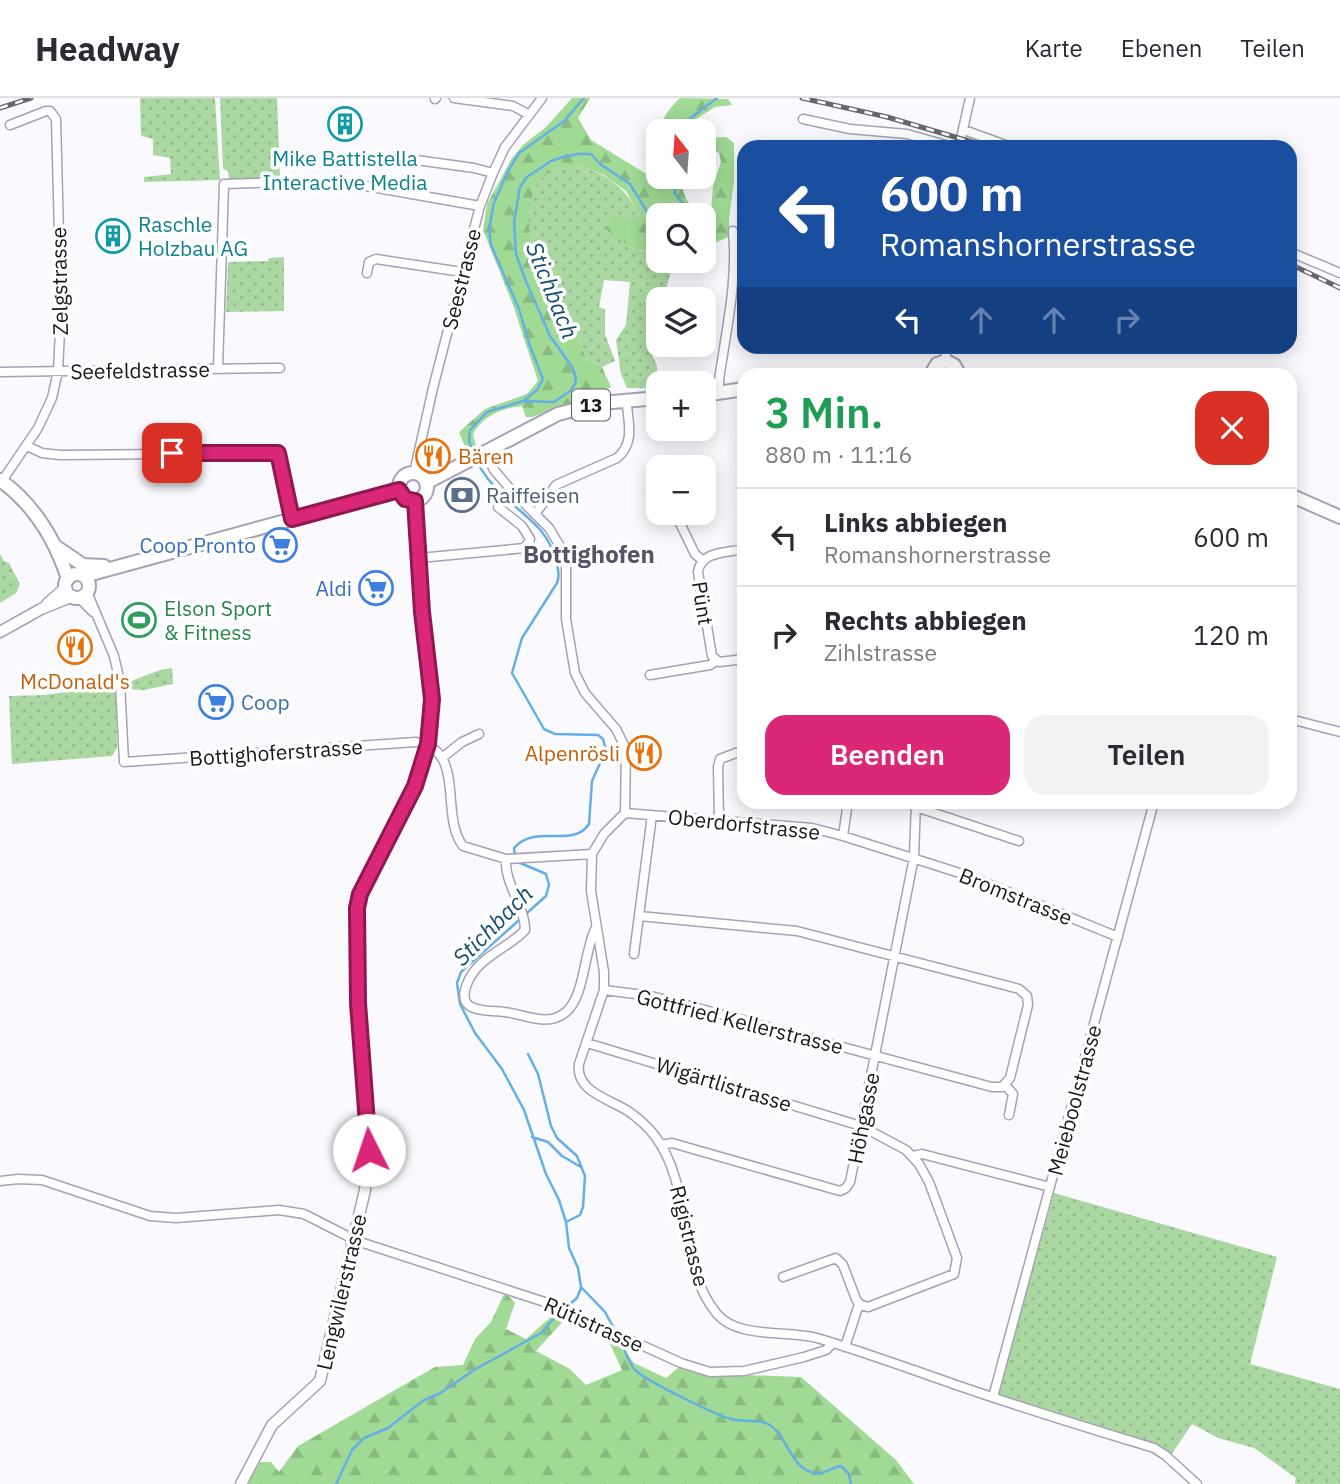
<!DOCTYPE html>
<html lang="de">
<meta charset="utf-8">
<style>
body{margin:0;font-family:"IBM Plex Sans",sans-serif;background:#f2f2f3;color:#2b2b33;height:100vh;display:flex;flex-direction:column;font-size:26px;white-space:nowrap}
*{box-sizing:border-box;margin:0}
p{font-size:23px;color:#7c7c81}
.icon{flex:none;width:38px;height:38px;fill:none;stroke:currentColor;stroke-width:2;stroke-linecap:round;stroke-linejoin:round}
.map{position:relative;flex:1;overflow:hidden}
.panel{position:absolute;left:737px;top:270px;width:560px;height:441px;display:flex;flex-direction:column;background:#fff;border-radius:21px;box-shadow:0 4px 18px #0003}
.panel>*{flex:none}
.banner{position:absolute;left:737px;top:42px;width:560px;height:214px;border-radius:21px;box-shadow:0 4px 18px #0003;background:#1a4fa0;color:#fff;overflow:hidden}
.needle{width:46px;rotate:343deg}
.fabs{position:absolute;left:646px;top:21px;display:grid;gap:14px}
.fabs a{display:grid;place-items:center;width:70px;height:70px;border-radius:14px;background:#fff;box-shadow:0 4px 18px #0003;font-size:35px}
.pin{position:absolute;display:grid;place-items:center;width:60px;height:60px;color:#fff;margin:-30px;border-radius:14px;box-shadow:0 4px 10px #0006}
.me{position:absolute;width:77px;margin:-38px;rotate:356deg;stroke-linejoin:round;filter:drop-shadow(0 0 5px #0008)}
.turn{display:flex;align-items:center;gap:24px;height:147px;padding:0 28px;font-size:32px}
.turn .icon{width:91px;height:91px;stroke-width:2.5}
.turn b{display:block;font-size:49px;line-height:60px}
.lanes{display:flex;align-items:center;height:66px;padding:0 28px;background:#0003;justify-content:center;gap:35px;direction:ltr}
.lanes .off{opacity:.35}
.round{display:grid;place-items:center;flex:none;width:74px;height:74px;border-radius:21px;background:#f2f2f3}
.overview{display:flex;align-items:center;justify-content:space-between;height:119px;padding:0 28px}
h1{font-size:42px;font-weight:600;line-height:52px;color:#1e9e55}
.button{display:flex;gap:14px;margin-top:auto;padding:14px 28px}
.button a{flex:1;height:80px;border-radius:21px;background:#db2777;color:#fff;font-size:28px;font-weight:600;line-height:80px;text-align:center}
.button a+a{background:#f2f2f3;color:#2b2b33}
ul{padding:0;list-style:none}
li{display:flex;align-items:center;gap:21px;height:98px;padding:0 28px;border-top:2px solid #e1e1e2}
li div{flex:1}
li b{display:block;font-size:26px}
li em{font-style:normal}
header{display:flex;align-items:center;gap:42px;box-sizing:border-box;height:98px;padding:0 35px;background:#fff;border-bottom:2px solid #e1e1e2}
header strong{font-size:33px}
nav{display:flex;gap:38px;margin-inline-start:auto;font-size:24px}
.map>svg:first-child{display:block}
</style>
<header>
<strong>Headway</strong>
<nav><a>Karte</a><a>Ebenen</a><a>Teilen</a></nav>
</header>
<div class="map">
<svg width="1340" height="1386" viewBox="0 0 1340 1386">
<defs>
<pattern id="grass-dots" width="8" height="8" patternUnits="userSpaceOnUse" patternTransform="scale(1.75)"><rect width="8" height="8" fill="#abd8a2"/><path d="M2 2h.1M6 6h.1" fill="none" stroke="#93b98b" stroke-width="1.8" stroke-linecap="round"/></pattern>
<pattern id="forest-firs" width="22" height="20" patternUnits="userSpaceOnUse" patternTransform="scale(1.75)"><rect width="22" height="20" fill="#a0da95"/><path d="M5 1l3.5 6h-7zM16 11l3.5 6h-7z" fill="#89ba80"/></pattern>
</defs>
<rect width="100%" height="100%" fill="#faf9fe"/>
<path fill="url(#grass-dots)" d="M140,0H215L220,82L144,84V79L171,76L170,60L153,57V41L141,38Z
M220,0H277L280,80L229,81L228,73L223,71Z
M579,67C612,80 622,87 641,117L630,121L639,152L658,158V163H673L664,201H658V226L649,239L650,252L657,268L658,290H627L621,276L616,242L626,227L630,184L604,182L599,209L605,211V236L615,263L602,269L587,262L560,195L541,185C530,151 513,94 552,71C558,67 571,68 579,67Z
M284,159V213L226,214L228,164L268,163L269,160Z
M0,456L4,463L9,465L20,486L16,495L0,505Z
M172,570L173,586L144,592L126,591V585L160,572Z
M97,590H108L116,594L117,650L112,658L12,666L9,598L45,597Z
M1054,1095L1277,1159L1250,1266L1340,1291V1386H1295L1296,1380L1254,1350L1218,1340L1192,1326L1171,1357L1153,1345L998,1296Z"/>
<path fill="url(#forest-firs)" d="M572,0H590L578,20L591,42L648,77L653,72L647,60C656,38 661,17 680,0L728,1L732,7L715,9L696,21L689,33H658V79H680C683,96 689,118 711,113L713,88L721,64L719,55L707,50L704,45L707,40L726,39L734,45V84L729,121L730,138L715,145L704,156V117H658V158C639,152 620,145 606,131L613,117L630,121L640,117L626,93L604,77L579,67L553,70L534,89L528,119L532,155L541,185L560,195L587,262L602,269L611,289L588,300L532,319H526L522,308C503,310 482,318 473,336L476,348L467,354L459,334L485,311L527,296L538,283L513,207L483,132L487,106L512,60L523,47L546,29Z
M505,1194L515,1205L506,1231L526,1241L553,1217L566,1220L536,1253L570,1271L586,1287L622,1272L610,1246L615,1239L634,1265L666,1280L680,1268L718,1276L801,1279L896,1362L914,1386H247L260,1364H271L279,1374L298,1348L435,1269L463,1267L475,1241L491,1224Z"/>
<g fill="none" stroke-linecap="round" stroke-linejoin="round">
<path stroke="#64afe7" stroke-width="2.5" d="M678,33L692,19L717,0
M674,79L675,96L693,117
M523,303L537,292L543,281L530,248L519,211L491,147L489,131L494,105L507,75L519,55L564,23L584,0
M473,355L469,343L470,332L487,314L523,303L554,304L570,293L575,286L576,280L572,269L550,238L525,181L516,156L514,124L520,89L527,79L551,63L563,59L578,56H591L600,66L630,86L658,132
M477,364C483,375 491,386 501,395C524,419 547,428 556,463C558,471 560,477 557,485L522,540L512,575L544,631L555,636L598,637L603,641L606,652L592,683L589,726C573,751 535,725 514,750L515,758
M518,764L546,776L549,787L546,798L461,874L457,885L460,906L475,935L502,971L524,1012L546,1076L559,1102L566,1124L569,1150L578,1170L581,1189L605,1214L616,1234
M528,956L538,976L551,1028L557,1040L577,1058L585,1078L583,1109L580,1117L566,1124
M532,1039L548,1044L562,1058L581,1069
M566,1209L577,1200L581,1190
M621,1243C625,1252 628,1264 635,1272C645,1282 715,1317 731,1321C743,1325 756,1320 768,1326C789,1337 791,1378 821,1375C828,1374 833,1369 841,1368L849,1376L851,1386
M336,1386L352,1352L364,1340L388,1330L424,1302L439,1296L474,1272L541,1235L560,1213"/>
<g stroke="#a6a1b5" stroke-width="11">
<path id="minor" d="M454,0L513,8L528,16
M435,1L436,0
M803,21L850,31L907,36L953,49
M964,32L1011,49
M959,49L970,0
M409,61L474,70L493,75
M360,87L480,108
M1290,154L1340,175
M367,175L369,164L376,161L462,174
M946,263V248
M218,270L224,86L283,84
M0,274L280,270
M719,295V282C726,233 738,182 733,133
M27,348L42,355L60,357L278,355L292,421
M485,353L494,372L512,393L549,430L561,450L566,467V521L575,575L585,595L616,631L626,651L625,715
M414,375L433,290L480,108L493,75L505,49L542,0
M656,375L658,379
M2,383L38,330L52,300L58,273L61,212L56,21L50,13H46L10,27
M536,415L556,387L617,360C634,346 629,327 627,308
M675,415L695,456L702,462
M744,451C726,455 701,453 698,474L712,558L719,564L744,561
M419,460L525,450L530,441L522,428L498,409
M87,494L114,558L120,584L124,664L416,644C467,652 439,717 463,748L506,761L592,756
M78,499L93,514
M650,577L710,567L716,563
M1290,621L1340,634
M443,659L462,644L479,636
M916,709L1019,743
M719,722L718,669L720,661L744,652
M843,738L848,704
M506,761C504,786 525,807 525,832C509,850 477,859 467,886C455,916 487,912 504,914C525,916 547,930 566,914C585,898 584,852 596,829
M1118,839L969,778L843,738L812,730L625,715L604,736L592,756L591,793L604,874V892L579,966C575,993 609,1001 628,1013C638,1020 648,1029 655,1038C694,1090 676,1167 717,1216C738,1241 787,1232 817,1240C868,1255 918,1274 968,1291C1029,1312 1092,1331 1154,1350L1165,1357L1197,1386
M634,856L652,717
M604,892L651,898L686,907L992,989H1002L1010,980L1028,907L1027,898L1019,891L797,833L639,818
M587,945L861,1028L906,1052L919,1066L929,1084L957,1160L954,1176L868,1209L859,1206L856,1201L843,1167L836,1160L783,1179
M1005,987L1013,996L1009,1017
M661,1047L672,1045L840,1093L846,1090L850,1084L914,759L916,704
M913,1058L922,1056L1050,1089
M0,1083L18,1081L42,1082L150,1118L176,1120L279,1112L304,1116L357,1143L560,1209L605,1234L628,1241L681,1265L710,1274L744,1273L804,1259L826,1252L833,1245
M845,1249L859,1206
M993,1299L1154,704"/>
</g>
<g stroke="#a6a1b5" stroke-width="13">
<path id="tertiary" d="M47,506L66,489
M0,534L41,511L73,498
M241,1386L272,1327L320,1283L365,1092L369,1052L358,905L357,810L360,796L415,688L427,646L432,601L422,514L415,403"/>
</g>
<g stroke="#a6a1b5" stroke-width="16">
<path id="primary" d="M931,276L937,266L946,263L954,267L959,276
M704,297L744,291
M399 389a14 14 0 1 1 28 0a14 14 0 1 1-28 0Z
M0,382C35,407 55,441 68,481
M426,385L558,316L601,305L658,300
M1290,397L1340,419
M55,448L83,467L104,468
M65 488a12 12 0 1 1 24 0a12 12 0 1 1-24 0Z
M84,478L399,392"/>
</g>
<use href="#minor" stroke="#fff" stroke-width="8"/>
<use href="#tertiary" stroke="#fff" stroke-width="10"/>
<use href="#primary" stroke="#fff" stroke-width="12"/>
<g stroke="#68666d" stroke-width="5">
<path id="rail" d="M802,0L887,19L989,49
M0,10L31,0
M1290,166L1340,190"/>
</g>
<use href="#rail" stroke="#fff" stroke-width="2.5" stroke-dasharray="8" stroke-linecap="butt"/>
</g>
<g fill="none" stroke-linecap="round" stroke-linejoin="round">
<g stroke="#8e194d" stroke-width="18">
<path id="route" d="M172,355H278L292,421L399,392L405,401L415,403L422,514L432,601L428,646L415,688L360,796L357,810L358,905L369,1052"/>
</g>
<use href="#route" stroke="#db2777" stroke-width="12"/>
</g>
<defs>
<g id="building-ring" transform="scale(1.75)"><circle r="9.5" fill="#fff" stroke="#0f9aa8" stroke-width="1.5"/><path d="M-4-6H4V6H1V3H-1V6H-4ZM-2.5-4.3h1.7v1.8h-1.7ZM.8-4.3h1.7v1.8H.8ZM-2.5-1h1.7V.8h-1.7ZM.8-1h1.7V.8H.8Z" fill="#0f9aa8"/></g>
<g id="restaurant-ring" transform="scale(1.75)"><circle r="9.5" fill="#fff" stroke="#e8710a" stroke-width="1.5"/><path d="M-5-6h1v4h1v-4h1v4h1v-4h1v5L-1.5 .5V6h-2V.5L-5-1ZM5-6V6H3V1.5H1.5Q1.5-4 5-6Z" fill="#e8710a"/></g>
<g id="bank-ring" transform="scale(1.75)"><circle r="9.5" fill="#fff" stroke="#5c6f8a" stroke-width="1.5"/><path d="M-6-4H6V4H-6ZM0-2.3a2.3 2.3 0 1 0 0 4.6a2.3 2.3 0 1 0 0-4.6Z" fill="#5c6f8a"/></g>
<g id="supermarket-ring" transform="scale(1.75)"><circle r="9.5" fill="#fff" stroke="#3f7fe0" stroke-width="1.5"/><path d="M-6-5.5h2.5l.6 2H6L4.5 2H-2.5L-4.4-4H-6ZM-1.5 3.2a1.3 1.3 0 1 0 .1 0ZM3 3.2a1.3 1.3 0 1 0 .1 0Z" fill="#3f7fe0"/></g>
<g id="stadium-ring" transform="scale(1.75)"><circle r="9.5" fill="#fff" stroke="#2e9e5b" stroke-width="1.5"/><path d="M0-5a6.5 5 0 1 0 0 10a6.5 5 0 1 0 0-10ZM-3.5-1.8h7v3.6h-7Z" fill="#2e9e5b"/></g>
</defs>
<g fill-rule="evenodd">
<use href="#building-ring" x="345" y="26"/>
<use href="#building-ring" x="113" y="138"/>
<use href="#restaurant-ring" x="433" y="358"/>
<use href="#bank-ring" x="462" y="397"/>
<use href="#supermarket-ring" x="280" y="447"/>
<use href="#supermarket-ring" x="376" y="490"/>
<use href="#stadium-ring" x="139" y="522"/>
<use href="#restaurant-ring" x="75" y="549"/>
<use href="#supermarket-ring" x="216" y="604"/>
<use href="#restaurant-ring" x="644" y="655"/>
</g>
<g text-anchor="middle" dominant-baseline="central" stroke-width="7" stroke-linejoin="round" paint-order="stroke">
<rect fill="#fff" stroke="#5e5d62" stroke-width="2" x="572" y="291.5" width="38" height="31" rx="5"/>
<g font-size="19" font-weight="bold" fill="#19171e">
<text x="591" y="307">13</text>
</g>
<g font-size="21" fill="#0d838f" stroke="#fff">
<text x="345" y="60">Mike Battistella<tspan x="345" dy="24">Interactive Media</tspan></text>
<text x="138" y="126" text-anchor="start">Raschle<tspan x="138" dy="24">Holzbau AG</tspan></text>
</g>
<g font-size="21" fill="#19171e" stroke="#fff">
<text transform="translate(461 181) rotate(-76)">Seestrasse</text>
<text transform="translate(59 183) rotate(-91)">Zelgstrasse</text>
<text transform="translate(140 272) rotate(-1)">Seefeldstrasse</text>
<text transform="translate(703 505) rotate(81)">Pünt</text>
<text transform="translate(276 654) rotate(-4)">Bottighoferstrasse</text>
<text transform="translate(744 726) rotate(6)">Oberdorfstrasse</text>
<text transform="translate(1016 798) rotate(22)">Bromstrasse</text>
<text transform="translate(740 923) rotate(14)">Gottfried Kellerstrasse</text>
<text transform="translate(724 986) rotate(17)">Wigärtlistrasse</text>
<text transform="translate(1074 1002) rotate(-75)">Meieboolstrasse</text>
<text transform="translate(863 1020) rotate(-79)">Höhgasse</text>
<text transform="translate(690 1138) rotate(76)">Rigistrasse</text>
<text transform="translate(341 1194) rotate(-77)">Lengwilerstrasse</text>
<text transform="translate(594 1226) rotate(24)">Rütistrasse</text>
</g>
<g font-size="21" fill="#c56008" stroke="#fff" text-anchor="start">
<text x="458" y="358">Bären</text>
<text x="75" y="583" text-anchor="middle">McDonald's</text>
<text x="620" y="655" text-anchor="end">Alpenrösli</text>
</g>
<g font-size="21" fill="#4e5e75" stroke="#fff" text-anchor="start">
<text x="486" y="397">Raiffeisen</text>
</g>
<g font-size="21" fill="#366cbe" stroke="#fff" text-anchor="end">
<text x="256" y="447">Coop Pronto</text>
<text x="352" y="490">Aldi</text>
<text x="241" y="604" text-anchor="start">Coop</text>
</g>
<g font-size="21" fill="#27864d" stroke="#fff" text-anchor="start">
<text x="164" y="510">Elson Sport<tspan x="164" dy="24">&amp; Fitness</tspan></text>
</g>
<g font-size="23" font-style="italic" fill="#144c72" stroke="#fff">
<text transform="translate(553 192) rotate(68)">Stichbach</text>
<text transform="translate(492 827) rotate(-45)">Stichbach</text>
</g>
<g font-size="24" font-weight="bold" fill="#585365" stroke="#fff">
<text x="589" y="456">Bottighofen</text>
</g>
</g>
</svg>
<div class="fabs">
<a><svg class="needle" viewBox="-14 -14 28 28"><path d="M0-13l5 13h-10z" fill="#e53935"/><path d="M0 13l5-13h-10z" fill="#7c7c81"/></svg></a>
<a><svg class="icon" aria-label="search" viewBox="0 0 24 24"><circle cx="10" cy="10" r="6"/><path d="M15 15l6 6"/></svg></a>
<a><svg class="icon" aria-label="layers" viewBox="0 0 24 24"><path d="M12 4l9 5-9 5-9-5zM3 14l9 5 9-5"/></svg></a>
<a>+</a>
<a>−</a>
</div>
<div class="pin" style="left:172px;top:355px;background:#d93025"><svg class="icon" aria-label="arrive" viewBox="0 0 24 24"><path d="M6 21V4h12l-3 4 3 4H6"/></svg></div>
<svg class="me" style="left:369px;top:1052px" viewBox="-20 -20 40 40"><circle r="19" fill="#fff"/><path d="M0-13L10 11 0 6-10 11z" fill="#db2777"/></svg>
<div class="banner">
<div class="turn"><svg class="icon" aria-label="left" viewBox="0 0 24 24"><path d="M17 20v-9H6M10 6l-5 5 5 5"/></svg><div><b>600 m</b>Romanshornerstrasse</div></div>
<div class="lanes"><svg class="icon" aria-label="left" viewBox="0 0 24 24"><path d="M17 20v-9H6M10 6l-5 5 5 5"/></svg><svg class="icon off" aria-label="ahead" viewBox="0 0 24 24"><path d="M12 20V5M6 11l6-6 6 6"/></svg><svg class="icon off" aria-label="ahead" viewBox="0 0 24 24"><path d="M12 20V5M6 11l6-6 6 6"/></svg><svg class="icon off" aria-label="right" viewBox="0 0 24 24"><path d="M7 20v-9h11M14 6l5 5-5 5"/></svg></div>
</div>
<section class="panel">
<div class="overview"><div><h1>3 Min.</h1><p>880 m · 11:16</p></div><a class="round" style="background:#d93025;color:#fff"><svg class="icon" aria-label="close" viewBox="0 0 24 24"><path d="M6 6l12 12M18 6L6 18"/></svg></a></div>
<ul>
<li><svg class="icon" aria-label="left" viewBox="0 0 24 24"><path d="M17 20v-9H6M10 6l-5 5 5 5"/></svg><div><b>Links abbiegen</b><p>Romanshornerstrasse</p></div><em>600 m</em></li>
<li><svg class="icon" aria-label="right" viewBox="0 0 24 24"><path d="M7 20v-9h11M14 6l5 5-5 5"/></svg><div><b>Rechts abbiegen</b><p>Zihlstrasse</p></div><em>120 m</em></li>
</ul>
<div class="button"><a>Beenden</a><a>Teilen</a></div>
</section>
</div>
